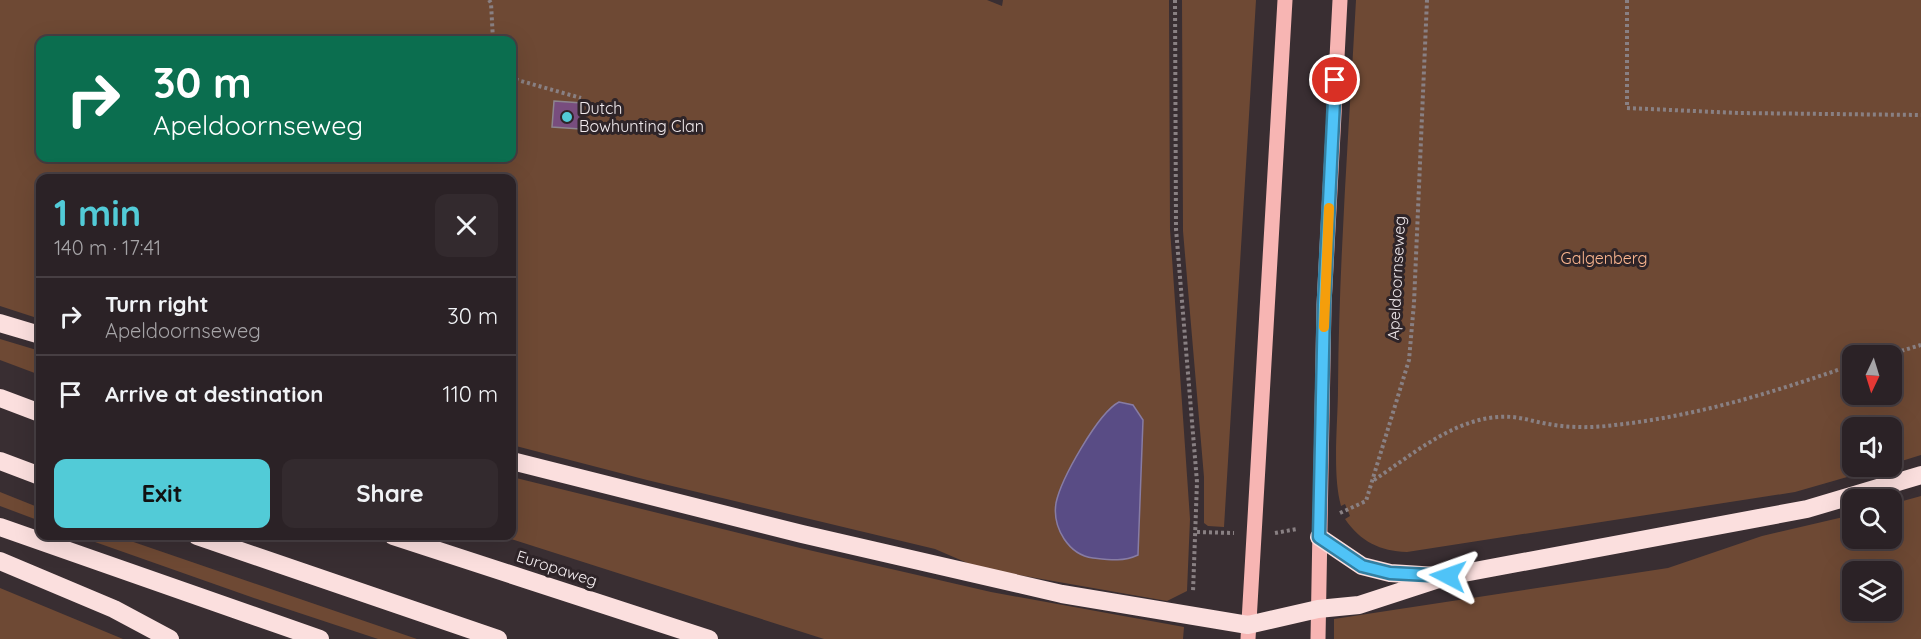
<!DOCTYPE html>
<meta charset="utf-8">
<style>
body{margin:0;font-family:Quicksand,sans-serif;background:#332a2e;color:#f1f3f6;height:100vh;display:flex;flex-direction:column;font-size:22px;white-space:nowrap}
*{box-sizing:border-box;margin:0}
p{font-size:20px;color:#a6a4a7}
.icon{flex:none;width:33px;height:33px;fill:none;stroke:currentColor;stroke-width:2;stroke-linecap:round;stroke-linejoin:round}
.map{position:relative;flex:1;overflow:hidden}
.sheet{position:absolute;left:36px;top:174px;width:480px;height:366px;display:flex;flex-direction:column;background:#2b2226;border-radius:12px;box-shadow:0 6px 24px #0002,0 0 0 2px #473f43}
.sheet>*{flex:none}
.hud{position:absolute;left:36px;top:36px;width:480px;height:126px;border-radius:12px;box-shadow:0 6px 24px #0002,0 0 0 2px #473f43;background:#0b6e4f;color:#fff;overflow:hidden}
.needle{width:39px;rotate:184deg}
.controls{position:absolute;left:1842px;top:345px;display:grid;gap:12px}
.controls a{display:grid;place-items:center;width:60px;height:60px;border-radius:12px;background:#2b2226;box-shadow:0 6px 24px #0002,0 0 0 2px #473f43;font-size:30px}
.pin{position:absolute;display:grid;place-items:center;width:51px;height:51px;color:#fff;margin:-26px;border:3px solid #fff;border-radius:50%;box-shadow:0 2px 6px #0007}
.me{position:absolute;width:66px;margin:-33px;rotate:274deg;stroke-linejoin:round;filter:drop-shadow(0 0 4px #0008)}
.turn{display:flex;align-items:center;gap:21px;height:126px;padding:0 18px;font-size:27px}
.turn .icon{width:78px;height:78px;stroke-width:2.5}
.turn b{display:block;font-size:42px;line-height:51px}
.round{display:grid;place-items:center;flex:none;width:63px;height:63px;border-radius:12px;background:#332a2e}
.overview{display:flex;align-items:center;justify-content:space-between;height:102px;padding:0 18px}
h1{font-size:36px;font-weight:800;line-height:45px;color:#52cbd7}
.primary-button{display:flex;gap:12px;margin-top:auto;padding:12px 18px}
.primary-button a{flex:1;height:69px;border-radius:12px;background:#52cbd7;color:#111;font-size:24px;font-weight:800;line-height:69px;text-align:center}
.primary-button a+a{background:#332a2e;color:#f1f3f6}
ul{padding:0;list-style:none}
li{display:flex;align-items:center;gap:18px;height:78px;padding:0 18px;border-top:2px solid #473f43}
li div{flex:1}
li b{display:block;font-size:22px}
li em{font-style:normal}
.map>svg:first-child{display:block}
</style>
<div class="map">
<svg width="1921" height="639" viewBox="0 0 1921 639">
<rect width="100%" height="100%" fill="#392e32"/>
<path fill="#6e4934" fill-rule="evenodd" d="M0,0H987L1002,6L1003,0H1169L1170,229L1190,519L1187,591L1167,601L979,568L935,549L647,480L512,445V178H40V319L0,306ZM40,40H512V158H40Z
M1182,0H1256L1224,527L1208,526L1204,523V477L1183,231Z
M1356,0H1921V455L1892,464V428H1852V466L1882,467L1795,492L1407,552C1380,551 1361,542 1345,519L1350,516L1345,504L1341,506C1332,474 1338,422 1338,388C1339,258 1349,129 1356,0ZM1852,356H1892V394H1852Z
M0,339L40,351V375L0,360Z
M512,477L800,548L991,592L1184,627L1183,639H824L502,536H512Z
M0,492L40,508V521L0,506Z
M1921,496V639H1334V619L1668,568L1762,536L1852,515V538H1892V504ZM1852,572H1892V610H1852Z
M78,536H116L417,639H378L257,599Z
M0,588L123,639H0Z"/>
<path fill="#594c85" stroke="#877ca4" stroke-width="1.5" d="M1119,402L1133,405L1143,420L1138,555C1123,562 1110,560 1093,558C1069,555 1052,528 1056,503C1061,479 1098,413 1119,402Z"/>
<path fill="#784d7e" stroke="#8d858e" stroke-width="1.5" d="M554,101L582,103L580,129L552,127Z"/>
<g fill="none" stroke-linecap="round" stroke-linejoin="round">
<path stroke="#898083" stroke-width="4" stroke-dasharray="3 3" stroke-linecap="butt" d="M489,0L491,3L493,40
M1175,0L1176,229L1197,482L1193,592
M1627,0V108L1738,113L1921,115
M512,75L514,79L581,98
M1884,356L1921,345
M1374,480C1415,453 1460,413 1512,417C1524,418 1536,422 1548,424C1570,428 1593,428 1615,425C1697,416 1775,392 1852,365
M1340,513L1366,501L1409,360L1414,303L1427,0
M1197,532L1234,533
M1275,533L1297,529"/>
<path stroke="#f7b5b3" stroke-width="15" d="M1248,639L1285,0
M1318,639L1324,305L1340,0"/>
<path stroke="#fbdfde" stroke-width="18" d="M0,323L40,335
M0,398L40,413
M0,461L40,476
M512,461L802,534L1062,594L1248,625L1318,609L1359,605L1448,576L1807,509L1921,475
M0,527L320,639
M197,536L498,639
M393,536L709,639
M1319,537L1362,566L1390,573L1437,576
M0,561L114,609L170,639"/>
</g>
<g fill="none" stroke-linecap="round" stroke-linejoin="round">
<g stroke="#337fa1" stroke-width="15">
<path id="route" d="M1335,80L1324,305L1319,537L1362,566L1390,573L1448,576"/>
</g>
<use href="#route" stroke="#4fc3f7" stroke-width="10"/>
<path stroke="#f59e0b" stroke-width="10" d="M1324,327L1329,208"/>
</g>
<circle fill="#52cbd7" stroke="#2e2428" stroke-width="2" cx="567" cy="117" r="6"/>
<g text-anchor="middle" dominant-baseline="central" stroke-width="6" stroke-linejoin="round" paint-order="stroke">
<g font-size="16" fill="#f2ebee" stroke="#2e2428" text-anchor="start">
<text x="579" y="108">Dutch<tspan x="579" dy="18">Bowhunting Clan</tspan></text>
</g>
<g font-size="16" fill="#fdb790" stroke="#2e2428">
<text x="1604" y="258">Galgenberg</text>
</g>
<g font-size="16" fill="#f2ebee" stroke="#2e2428">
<text transform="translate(1396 278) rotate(-87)">Apeldoornseweg</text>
<text transform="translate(557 568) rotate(18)">Europaweg</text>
</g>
</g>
</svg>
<div class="controls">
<a><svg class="needle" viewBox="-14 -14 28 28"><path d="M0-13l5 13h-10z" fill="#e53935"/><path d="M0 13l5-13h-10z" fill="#a6a4a7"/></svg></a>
<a><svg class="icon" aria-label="sound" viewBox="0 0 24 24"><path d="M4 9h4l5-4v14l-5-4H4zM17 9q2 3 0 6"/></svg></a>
<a><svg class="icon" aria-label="search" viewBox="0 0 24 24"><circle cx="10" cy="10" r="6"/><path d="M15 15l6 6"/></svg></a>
<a><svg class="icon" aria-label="layers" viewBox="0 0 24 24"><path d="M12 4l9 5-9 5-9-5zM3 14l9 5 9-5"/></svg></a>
</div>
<div class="pin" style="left:1335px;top:80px;background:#d93025"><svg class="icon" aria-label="arrive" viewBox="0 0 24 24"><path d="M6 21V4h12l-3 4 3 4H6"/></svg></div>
<svg class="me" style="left:1448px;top:576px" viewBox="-20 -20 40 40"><path d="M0-17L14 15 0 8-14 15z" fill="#4fc3f7" stroke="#fff" stroke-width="4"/></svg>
<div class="hud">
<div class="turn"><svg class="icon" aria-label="right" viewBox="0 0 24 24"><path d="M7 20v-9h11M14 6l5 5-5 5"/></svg><div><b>30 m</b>Apeldoornseweg</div></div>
</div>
<section class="sheet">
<div class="overview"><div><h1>1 min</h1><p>140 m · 17:41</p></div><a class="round"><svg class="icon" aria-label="close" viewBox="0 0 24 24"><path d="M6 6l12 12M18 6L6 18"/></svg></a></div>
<ul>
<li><svg class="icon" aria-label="right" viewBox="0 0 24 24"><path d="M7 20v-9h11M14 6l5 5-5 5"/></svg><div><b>Turn right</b><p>Apeldoornseweg</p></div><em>30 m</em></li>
<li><svg class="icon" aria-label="arrive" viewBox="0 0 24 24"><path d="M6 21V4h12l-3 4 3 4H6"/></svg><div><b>Arrive at destination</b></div><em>110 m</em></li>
</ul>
<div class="primary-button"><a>Exit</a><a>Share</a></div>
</section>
</div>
